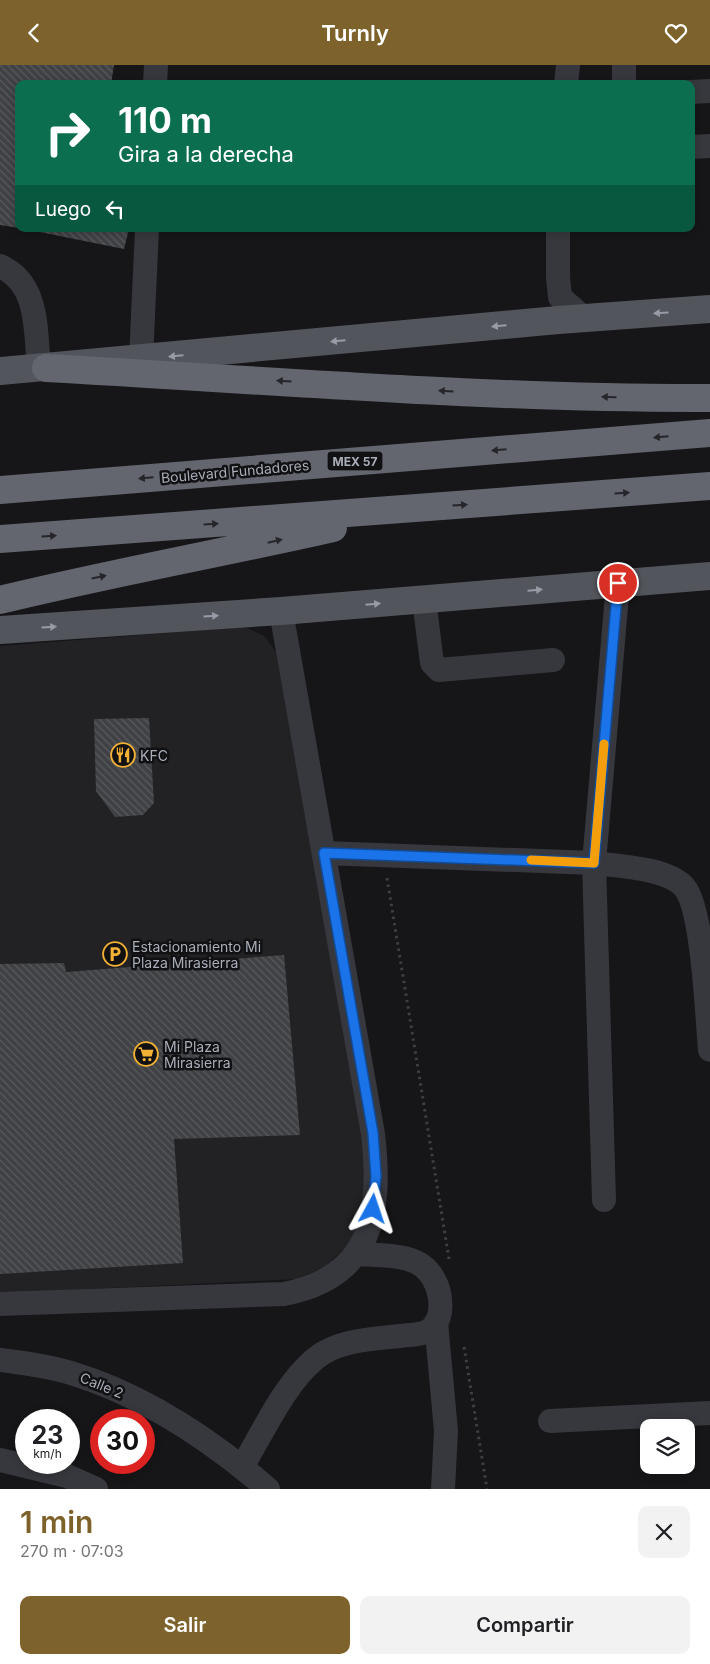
<!DOCTYPE html>
<html lang="es">
<meta charset="utf-8">
<style>
body{margin:0;font-family:Inter,sans-serif;background:#f2f2f2;color:#202124;height:100vh;display:flex;flex-direction:column;font-size:19px;white-space:nowrap}
*{box-sizing:border-box;margin:0}
p{font-size:16px;color:#757577}
.icon{flex:none;width:28px;height:28px;fill:none;stroke:currentColor;stroke-width:2;stroke-linecap:round;stroke-linejoin:round}
.map{position:relative;height:1424px;overflow:hidden}
.details{display:flex;flex-direction:column;background:#fff;flex:1}
.details>*{flex:none}
.banner{position:absolute;left:15px;top:15px;width:680px;height:152px;border-radius:10px;box-shadow:0 2px 8px #0003;background:#0b6e4f;color:#fff;overflow:hidden}
.buttons{position:absolute;left:640px;top:1354px;display:grid;gap:10px}
.buttons a{display:grid;place-items:center;width:55px;height:55px;border-radius:10px;background:#fff;box-shadow:0 2px 8px #0003;font-size:25px}
.speed{position:absolute;left:15px;top:1344px;display:flex;gap:10px;font-size:25px;font-weight:700;text-align:center}
.speed>*{display:grid;place-content:center;width:65px;height:65px;border-radius:50%;background:#fff;box-shadow:0 2px 8px #0003;line-height:1}
.speed small{font-size:12px;font-weight:400}
.speed .limit{border:8px solid #d22;background:#fff;color:#111}
.pin{position:absolute;display:grid;place-items:center;width:42px;height:42px;color:#fff;margin:-21px;border:2px solid #fff;border-radius:50%;box-shadow:0 1px 5px #0007}
.me{position:absolute;width:55px;margin:-28px;rotate:5deg;stroke-linejoin:round;filter:drop-shadow(0 0 4px #0008)}
.turn{display:flex;align-items:center;gap:18px;height:105px;padding:0 20px;font-size:22px}
.turn .icon{width:65px;height:65px;stroke-width:2.5}
.turn b{display:block;font-size:35px;line-height:42px}
.then{display:flex;align-items:center;height:48px;padding:0 20px;background:#0003;gap:10px;font-size:19px}
.round{display:grid;place-items:center;flex:none;width:52px;height:52px;border-radius:10px;background:#f2f2f2}
.summary{display:flex;align-items:center;justify-content:space-between;height:85px;padding:0 20px}
h1{font-size:30px;font-weight:600;line-height:38px;color:#7e622b}
.primary-button{display:flex;gap:10px;margin-top:auto;padding:10px 20px}
.primary-button a{flex:1;height:58px;border-radius:10px;background:#7e622b;color:#fff;font-size:20px;font-weight:600;line-height:58px;text-align:center}
.primary-button a+a{background:#f2f2f2;color:#202124}
header{display:flex;justify-content:space-between;align-items:center;height:65px;padding:0 20px;background:#7e622b;color:#fff;font-size:22px;font-weight:600}
.map>svg:first-child{display:block}
</style>
<header><svg class="icon" aria-label="back" viewBox="0 0 24 24"><path d="M15 5l-7 7 7 7"/></svg>Turnly<svg class="icon" aria-label="heart" viewBox="0 0 24 24"><path d="M12 20l-8-8c-3-5 5-10 8-4 3-6 11-1 8 4z"/></svg></header>
<div class="map">
<svg width="710" height="1424" viewBox="0 0 710 1424">
<defs>
<pattern id="building-back-hatch" width="6" height="6" patternUnits="userSpaceOnUse" patternTransform="scale(1.25)"><rect width="6" height="6" fill="#404145"/><path d="M-1 5l2 2M0 0l6 6M5-1l2 2" fill="none" stroke="#595a5e"/></pattern>
</defs>
<rect width="100%" height="100%" fill="#161618"/>
<path fill="#222225" d="M245,562L264,571L276,587L325,847L368,1110L364,1144L354,1174L326,1201L298,1214L0,1228V581Z"/>
<path fill="url(#building-back-hatch)" d="M0,0H114L111,19H19V163L0,160Z
M25,164H129L124,184Z
M149,653L154,738L143,750L115,752L96,726L94,654Z
M284,890L300,1070L174,1074L183,1198L0,1209V899L64,898L66,907Z"/>
<g fill="none" stroke-linecap="round" stroke-linejoin="round">
<path stroke="#3d3f44" stroke-width="3" stroke-dasharray="2.5 4" stroke-linecap="butt" d="M387,813L449,1194
M464,1282L487,1424"/>
<path stroke="#37383d" stroke-width="24" d="M155,19L156,0
M566,19L568,0
M624,19V0
M691,27L710,26
M691,82L710,81
M558,164V212L560,232L584,253
M0,201C40,219 35,266 39,303
M141,294L147,164
M424,535L432,598L439,605L553,595
M324,788L594,798C618,801 669,803 685,823C703,846 707,952 710,985
M604,1135L594,798L618,518
M0,1239L284,1229C373,1212 382,1147 373,1069L281,546
M436,1257L446,1366L443,1424
M0,1295C24,1298 48,1301 71,1308C144,1330 211,1375 268,1424
M550,1356L710,1348
M0,1395L67,1411L96,1424
M242,1402C263,1367 285,1318 316,1293C338,1275 373,1274 400,1271C408,1270 419,1270 426,1267C446,1258 442,1228 433,1213C419,1187 383,1191 357,1189"/>
<path stroke="#53555c" stroke-width="28" d="M0,306L558,255L710,244
M0,565L281,546L710,511"/>
<path stroke="#63666e" stroke-width="28" d="M46,303C267,315 489,334 710,333
M0,425L710,368
M0,474L710,421
M0,535C111,508 222,488 333,463"/>
</g>
<defs><path id="oneway-solid" d="M-6-.8H1V-3.2L6.5 0L1 3.2V.8H-6Z" transform="scale(1.25)"/></defs>
<g fill="#979ba6">
<use href="#oneway-solid" transform="translate(661 248) rotate(176)"/>
<use href="#oneway-solid" transform="translate(499 261) rotate(175)"/>
<use href="#oneway-solid" transform="translate(338 276) rotate(175)"/>
<use href="#oneway-solid" transform="translate(176 291) rotate(175)"/>
<use href="#oneway-solid" transform="translate(535 525) rotate(-5)"/>
<use href="#oneway-solid" transform="translate(373 539) rotate(-5)"/>
<use href="#oneway-solid" transform="translate(211 551) rotate(-4)"/>
<use href="#oneway-solid" transform="translate(49 562) rotate(-3)"/>
</g>
<g fill="#26262a">
<use href="#oneway-solid" transform="translate(284 316) rotate(-177)"/>
<use href="#oneway-solid" transform="translate(446 326) rotate(-177)"/>
<use href="#oneway-solid" transform="translate(609 332) rotate(-178)"/>
<use href="#oneway-solid" transform="translate(661 372) rotate(175)"/>
<use href="#oneway-solid" transform="translate(499 385) rotate(175)"/>
<use href="#oneway-solid" transform="translate(146 413) rotate(175)"/>
<use href="#oneway-solid" transform="translate(622 428) rotate(-4)"/>
<use href="#oneway-solid" transform="translate(460 440) rotate(-4)"/>
<use href="#oneway-solid" transform="translate(211 459) rotate(-4)"/>
<use href="#oneway-solid" transform="translate(49 471) rotate(-4)"/>
<use href="#oneway-solid" transform="translate(275 476) rotate(-13)"/>
<use href="#oneway-solid" transform="translate(99 512) rotate(-12)"/>
</g>
<g fill="none" stroke-linecap="round" stroke-linejoin="round">
<g stroke="#114b97" stroke-width="12">
<path id="route" d="M373,1144L376,1111L373,1068L324,788L594,798L618,518"/>
</g>
<use href="#route" stroke="#1a73e8" stroke-width="9"/>
<path stroke="#f59e0b" stroke-width="9" d="M531,795L594,798L604,679"/>
</g>
<defs>
<g id="restaurant-ring" transform="scale(1.25)"><circle r="9.5" fill="#111113" stroke="#f2b134" stroke-width="1.5"/><path d="M-5-6h1v4h1v-4h1v4h1v-4h1v5L-1.5 .5V6h-2V.5L-5-1ZM5-6V6H3V1.5H1.5Q1.5-4 5-6Z" fill="#f2b134"/></g>
<g id="parking-ring" transform="scale(1.25)"><circle r="9.5" fill="#111113" stroke="#f2b134" stroke-width="1.5"/><path d="M-3.5-5.5H1a3.5 3.5 0 0 1 0 7H-1V5.5H-3.5ZM-1-3.4V-.6H.8a1.4 1.4 0 0 0 0-2.8Z" fill="#f2b134"/></g>
<g id="supermarket-ring" transform="scale(1.25)"><circle r="9.5" fill="#111113" stroke="#f2b134" stroke-width="1.5"/><path d="M-6-5.5h2.5l.6 2H6L4.5 2H-2.5L-4.4-4H-6ZM-1.5 3.2a1.3 1.3 0 1 0 .1 0ZM3 3.2a1.3 1.3 0 1 0 .1 0Z" fill="#f2b134"/></g>
</defs>
<g fill-rule="evenodd">
<use href="#restaurant-ring" x="123" y="690"/>
<use href="#parking-ring" x="115" y="889"/>
<use href="#supermarket-ring" x="146" y="989"/>
</g>
<g text-anchor="middle" dominant-baseline="central" stroke-width="5" stroke-linejoin="round" paint-order="stroke">
<rect fill="#111113" stroke="#7b7e86" stroke-width="1" x="327.5" y="386.5" width="55" height="19" rx="4"/>
<g font-size="12" font-weight="bold" fill="#a8adb8">
<text x="355" y="396">MEX 57</text>
</g>
<g font-size="14" fill="#a8adb8" stroke="#111113">
<text transform="translate(235 406) rotate(-5)">Boulevard Fundadores</text>
<text transform="translate(102 1320) rotate(22)">Calle 2</text>
</g>
<g font-size="14" fill="#a8adb8" stroke="#111113" text-anchor="start">
<text x="140" y="690">KFC</text>
<text x="132" y="881">Estacionamiento Mi<tspan x="132" dy="16">Plaza Mirasierra</tspan></text>
<text x="164" y="981">Mi Plaza<tspan x="164" dy="16">Mirasierra</tspan></text>
</g>
</g>
</svg>
<div class="buttons">
<a><svg class="icon" aria-label="layers" viewBox="0 0 24 24"><path d="M12 4l9 5-9 5-9-5zM3 14l9 5 9-5"/></svg></a>
</div>
<div class="speed"><div>23<small>km/h</small></div><div class="limit">30</div></div>
<div class="pin" style="left:618px;top:518px;background:#d93025"><svg class="icon" aria-label="arrive" viewBox="0 0 24 24"><path d="M6 21V4h12l-3 4 3 4H6"/></svg></div>
<svg class="me" style="left:373px;top:1144px" viewBox="-20 -20 40 40"><path d="M0-17L14 15 0 8-14 15z" fill="#1a73e8" stroke="#fff" stroke-width="4"/></svg>
<div class="banner">
<div class="turn"><svg class="icon" aria-label="right" viewBox="0 0 24 24"><path d="M7 20v-9h11M14 6l5 5-5 5"/></svg><div><b>110 m</b>Gira a la derecha</div></div>
<div class="then">Luego<svg class="icon" aria-label="left" viewBox="0 0 24 24"><path d="M17 20v-9H6M10 6l-5 5 5 5"/></svg></div>
</div>
</div>
<section class="details">
<div class="summary"><div><h1>1 min</h1><p>270 m · 07:03</p></div><a class="round"><svg class="icon" aria-label="close" viewBox="0 0 24 24"><path d="M6 6l12 12M18 6L6 18"/></svg></a></div>
<div class="primary-button"><a>Salir</a><a>Compartir</a></div>
</section>
